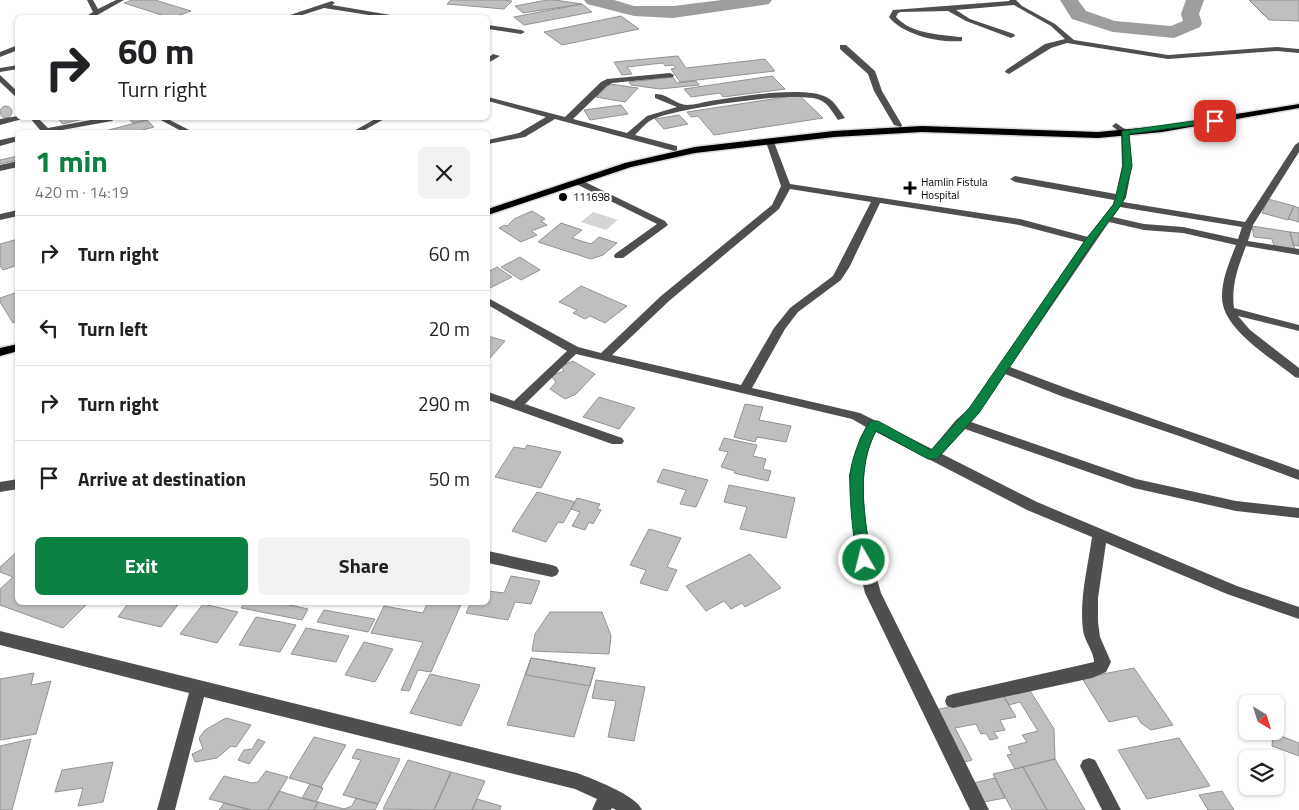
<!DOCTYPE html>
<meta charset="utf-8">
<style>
body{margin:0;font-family:"Titillium Web",sans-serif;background:#f2f2f2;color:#202124;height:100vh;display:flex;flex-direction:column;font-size:19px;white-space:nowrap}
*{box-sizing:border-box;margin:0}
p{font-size:16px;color:#757577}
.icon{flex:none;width:28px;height:28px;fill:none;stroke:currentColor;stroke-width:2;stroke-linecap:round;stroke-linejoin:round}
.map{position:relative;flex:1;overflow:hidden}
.drawer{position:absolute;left:15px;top:130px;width:475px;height:475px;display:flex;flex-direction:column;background:#fff;border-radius:8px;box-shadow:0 1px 4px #0004}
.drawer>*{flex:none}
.guide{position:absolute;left:15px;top:15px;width:475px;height:105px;border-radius:8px;box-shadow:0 1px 4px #0004;background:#fff;color:#202124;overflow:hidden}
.needle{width:32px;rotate:142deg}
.buttons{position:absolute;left:1239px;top:695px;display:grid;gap:10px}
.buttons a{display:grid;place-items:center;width:45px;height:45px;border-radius:8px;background:#fff;box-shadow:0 1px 4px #0004;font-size:25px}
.pin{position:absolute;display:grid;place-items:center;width:42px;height:42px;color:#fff;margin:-21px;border-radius:10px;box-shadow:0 2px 8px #0006}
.me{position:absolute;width:55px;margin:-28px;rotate:352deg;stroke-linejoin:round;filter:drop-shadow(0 0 4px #0008)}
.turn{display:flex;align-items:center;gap:18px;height:105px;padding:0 20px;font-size:22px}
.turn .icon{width:65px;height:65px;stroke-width:2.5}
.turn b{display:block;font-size:35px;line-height:42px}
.round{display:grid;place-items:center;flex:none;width:52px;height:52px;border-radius:8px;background:#f2f2f2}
.headline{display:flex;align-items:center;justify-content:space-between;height:85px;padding:0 20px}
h1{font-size:30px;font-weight:700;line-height:38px;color:#0b8043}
.action{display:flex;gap:10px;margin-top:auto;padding:10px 20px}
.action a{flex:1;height:58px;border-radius:8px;background:#0b8043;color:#fff;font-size:20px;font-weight:700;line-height:58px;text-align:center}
.action a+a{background:#f2f2f2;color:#202124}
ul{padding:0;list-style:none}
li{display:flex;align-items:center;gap:15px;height:75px;padding:0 20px;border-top:1px solid #e0e0e0}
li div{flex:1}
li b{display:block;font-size:19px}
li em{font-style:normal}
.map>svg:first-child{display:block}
</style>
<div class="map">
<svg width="1299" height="810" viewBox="0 0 1299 810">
<rect width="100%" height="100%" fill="#fff"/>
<path fill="#d6d6d6" d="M593,212L618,220L606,230L581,222Z"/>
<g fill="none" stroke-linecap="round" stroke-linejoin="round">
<path fill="#9d9d9d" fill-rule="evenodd" d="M584,0H614L634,6H673L722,0H772L769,4L763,5L673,18L634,16L587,4Z
M1060,0H1078L1086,11L1115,21L1171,26L1183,21L1181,14L1186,0H1204L1199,14L1202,23L1200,27L1174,38L1113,32L1072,19Z"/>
</g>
<path fill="#bfbfbf" stroke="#939393" d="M132,0H155L191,11L171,18L124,3Z
M451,0H504L512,1L504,9L447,4Z
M547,0H555L582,4L523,13L515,6Z
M1249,0H1299V21L1269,20Z
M582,4L592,12L524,25L514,17Z
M621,16L639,29L562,45L544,32Z
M678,56L686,68L765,59L775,71L680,82L671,69L676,68L673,65L665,66L663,63L627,67L632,74L622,75L614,62Z
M772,76L785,89L723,97L720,93L691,97L684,89Z
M673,77L677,83L696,81L699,85L660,89L631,85L629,82Z
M610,84L638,88L625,102L596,97Z
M799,95L823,118L714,135L698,116L691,117L687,112Z
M621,105L628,114L590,120L584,110Z
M0 112a6 6 0 1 1 12 0a6 6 0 1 1-12 0Z
M679,115L688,124L664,129L655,119Z
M57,118H87L63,124Z
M128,118H154L133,123Z
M147,120L154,127L135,132L120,131L101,132Z
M18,156V160L0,164V160Z
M1268,199L1294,206L1288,220L1262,213Z
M1294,206L1299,208V222L1288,219Z
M532,211L545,219L541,221L547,225L531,231L537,235L521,242L499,228L505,225L507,226L514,219Z
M561,223L582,230L572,238L591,244L599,237L617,243L603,255L591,259L538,242Z
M1252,226L1290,232L1295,249L1274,246L1272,239L1254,237Z
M1290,232L1299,233V246L1293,245Z
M18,239V265L3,270L0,266V244Z
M520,257L540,270L521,280L501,267Z
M497,267L512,277L490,288L488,287V272Z
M581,286L627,306L605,323L590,316L585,319L573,313L577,310L559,302Z
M18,292V321L13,323L0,302V298Z
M488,336L505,341L490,358H488Z
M573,361L595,374L576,394L565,399L550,389L556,382L551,376L564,371L561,366Z
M599,397L635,408L619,429L583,417Z
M745,404L763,407L759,420L791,426L786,442L757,437L755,442L734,437Z
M724,438L757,445L753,456L766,459L763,469L771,471L768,481L734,473L735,471L721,467L728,452L719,450Z
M527,445L561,452L541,488L495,477L514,447L525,449Z
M663,469L708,480L696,507L680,504L686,490L657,482Z
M729,485L795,498L786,538L740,529L747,507L724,502Z
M537,492L575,502L563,523L558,522L546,542L512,531Z
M577,498L600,504L597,509L601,510L593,524L589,522L585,530L572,526L580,512L571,509Z
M649,529L681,538L667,567L677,570L667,591L640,583L646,570L630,565Z
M18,551V602H89L63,628L0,605V589L13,577L0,572V567Z
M750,554L781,588L745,607L742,603L731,609L724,601L706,611L686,586Z
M511,576L540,581L531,604L515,602L508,620L466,613L471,602H488V591L504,593Z
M129,602H180L161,627L118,617Z
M245,602H276L308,609L302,620L241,608Z
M428,602H462L431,672L418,670L409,691L401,690L423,642L371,633L384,606L423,613Z
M203,604L238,612L217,643L180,634Z
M324,610L375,619L368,632L317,622Z
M550,612H602L611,636L609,654L532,651L535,634Z
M256,617L296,625L280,652L239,645Z
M306,628L349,636L336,662L291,654Z
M364,642L393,649L375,682L345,675Z
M531,658L595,668L574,737L507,725Z
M531,658L595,668L590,686L526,675Z
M1134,668L1173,725L1151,730L1141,723L1137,716L1109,722L1082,678Z
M34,673L31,685L51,681L36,734L0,740V679Z
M430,674L480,685L461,726L410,713Z
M596,680L645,687L634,741L608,737L616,701L592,698Z
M1029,689L1054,729L1055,759L1015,769L1007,755L1012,754L1008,747L1027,742L1022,735L1038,731L1020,702L1009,705L1003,695Z
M1003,695L1016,717L1000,720L1005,730L994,732L998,738L990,740L986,733L981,734L976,724L955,728L972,760L961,763L935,710Z
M226,718L251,725L236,747L231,746L217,758L195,762L192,754L203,749L199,738L205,730Z
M1273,733L1299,743V756L1272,746Z
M314,737L346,745L321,787L289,778Z
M1179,738L1210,786L1147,799L1118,750Z
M31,739L12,810H0V746Z
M258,739L265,742L249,764L238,760L244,750L252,749Z
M357,749L400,759L378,804L343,795L361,760L352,758Z
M1055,759L1085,810H1047L1023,767Z
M408,760L451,772L434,810L383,809Z
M113,762L103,802L78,806L83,788L55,792L62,770Z
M1023,767L1047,810H1012L993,774Z
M266,771L288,777L268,810H251L209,799L224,776L252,783L258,782Z
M451,772L485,781L472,810H434Z
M995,778L1005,798L978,803L969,784Z
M310,784L323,788L316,802L302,798Z
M279,791L302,798L318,802L314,810H268Z
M1222,791L1234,810H1208L1199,795Z
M356,798L378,804L375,810H314L318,802L344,809L352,806Z
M477,799L501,806L500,810H472Z
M224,803L251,810H219Z"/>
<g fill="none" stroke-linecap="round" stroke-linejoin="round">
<g stroke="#dbdbdb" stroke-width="3">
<path id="major" d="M1299,104V108L1162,132L1098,138L922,132L834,137L695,153L631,167L488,215V209L625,163L695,147L834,131L922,126L1098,132L1162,126Z
M18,344V351L0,356V348Z"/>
</g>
<path fill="#4f4f4f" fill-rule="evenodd" d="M87,0H93L98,9L116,0H124L92,18H83L93,12Z
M1009,0H1016L1022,6L1055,24L1074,40L1168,55L1277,47L1299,49V53L1277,51L1168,59L1067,43L1051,48L1009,74L1005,72L1006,70L1045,44L1065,39L1051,26L1014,5L956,10L970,19L1014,34L1015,36L1011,38L966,21L948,11L901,12L898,13L896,17C912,34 937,34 959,37H962V41C939,43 903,35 889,17L893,10L1010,1Z
M332,1L335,3L332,5L408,18H388L324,8L293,18H281Z
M488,25L521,30L525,32L521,34L488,29Z
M18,45V50L0,57V52Z
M840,45H846L875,71L882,91L902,125L901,127L894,125L874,91L868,74L840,49Z
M493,54L500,56L488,63V58Z
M18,65V69L0,72V68Z
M670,73L674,75L673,77L612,83L607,86L573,119L627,133L647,116L677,107L655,98V94C667,93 676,105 687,105C695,105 703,102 710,101C735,97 807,85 828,98C835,102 840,111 845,118L838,120C833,113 828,103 820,100C796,90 681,108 656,118C647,121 641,129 635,135L677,146V150L674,151L555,119L525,137L488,144V140L519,133L546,117L488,101V97L565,117L601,82L607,79Z
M0,75L18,92V99L0,82Z
M18,116L26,118L0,125V119Z
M30,118H38L48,128L102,118H116L112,121L51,132H38L40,130Z
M157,118H166L193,132H183Z
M377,118H386L361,132H352Z
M1116,123L1129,132L1132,166L1126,198L1123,202L1245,222L1295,145L1299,142V152L1253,225L1248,241L1299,249V255L1246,246C1238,267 1231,286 1234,308L1299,325V331L1238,316L1250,330L1299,368V378L1295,377C1272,358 1221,329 1222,296C1222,278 1230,261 1236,245L1183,233L1144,230L1109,222L1010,367C1105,404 1203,435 1299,470V480L1182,437L1061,396L1005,374L971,422L1136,479L1236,501L1299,508V518L1236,511L1134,488L965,429L942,454L1037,502L1237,586L1299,607V619L1227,594L1106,543L1098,598V622L1100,637L1111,662L1106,672L1092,678L953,708L947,706L945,701L947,696L953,694L1094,662C1094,651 1084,641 1083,630C1079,599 1088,567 1092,537L1027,510L876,432C852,474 868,548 881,593L989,810H970L865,593L857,560L849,475L860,438L866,427L852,419L576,354L525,404L622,438L624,441L622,444H612L488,400V392L514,401L567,351L488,305V298L578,347L601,353L661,296L772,205L781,186L766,142L770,139L774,142L790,184L1020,219L1088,237L1113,204L1114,200L1015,182L1010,179L1015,176L1116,194L1122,166L1121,133L1112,126ZM790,189L871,202L833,276L790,308L774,328L741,385L612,355L669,301L779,209ZM880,203L1019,225L1084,242L971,407L956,420L932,449L860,413L752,388L785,329L798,312L841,280L850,266ZM1120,207L1242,227L1238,239L1183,227L1144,224L1113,217Z
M18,136V141L0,146V140Z
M18,161V167L0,171V165Z
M579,179L665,221L668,225L623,258H615L614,256L615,254L657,224L576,184V180Z
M18,210V216L0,220V214Z
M18,479V489L0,492V482Z
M488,551L552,565L557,567L559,571L557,575L552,577L488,563Z
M0,631L577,773C593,779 636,795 642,810H616L612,808L611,810H592L597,799L575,789L204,697L175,810H157L189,693L0,645Z
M1089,758L1095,760L1121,810H1102L1080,766L1083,760Z"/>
<use href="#major" fill="#000" fill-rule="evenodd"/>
</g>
<path fill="#0b8043" stroke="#07532c" d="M1215,118L1219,121L1217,122L1129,134L1132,166L1122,204L1093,242L979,413L937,459H928L876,431C855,470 865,517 871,560L869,563L864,565L860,563C853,550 849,492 850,475C852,457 860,437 870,421H878L931,450L970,407L1086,239L1114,204L1123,166L1122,131Z"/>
<g fill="#000" stroke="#fff" stroke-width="2">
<path d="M907.5 180.5h5v5h5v5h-5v5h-5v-5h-5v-5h5z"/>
<circle cx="563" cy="197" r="5"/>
</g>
<g text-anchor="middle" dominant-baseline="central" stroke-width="4.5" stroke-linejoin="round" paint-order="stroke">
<g font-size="11" fill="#000" stroke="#fff" text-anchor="start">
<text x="921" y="182">Hamlin Fistula<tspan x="921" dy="13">Hospital</tspan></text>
<text x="573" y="197">111698</text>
</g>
</g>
</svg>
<div class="buttons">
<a><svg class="needle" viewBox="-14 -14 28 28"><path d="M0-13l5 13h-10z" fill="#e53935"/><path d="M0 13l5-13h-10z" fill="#757577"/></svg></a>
<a><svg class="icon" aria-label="layers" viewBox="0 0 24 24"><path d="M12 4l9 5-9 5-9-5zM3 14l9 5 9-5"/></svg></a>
</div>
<div class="pin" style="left:1215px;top:121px;background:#d93025"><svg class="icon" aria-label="arrive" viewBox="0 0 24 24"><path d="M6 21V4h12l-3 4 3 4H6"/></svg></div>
<svg class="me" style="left:864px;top:560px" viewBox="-20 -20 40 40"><circle r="17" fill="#0b8043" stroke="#fff" stroke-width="3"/><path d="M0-11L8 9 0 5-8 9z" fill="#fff"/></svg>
<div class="guide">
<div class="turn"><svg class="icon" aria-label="right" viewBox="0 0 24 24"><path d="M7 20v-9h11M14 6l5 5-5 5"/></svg><div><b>60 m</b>Turn right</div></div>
</div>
<section class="drawer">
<div class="headline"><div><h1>1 min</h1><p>420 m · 14:19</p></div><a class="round"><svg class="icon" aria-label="close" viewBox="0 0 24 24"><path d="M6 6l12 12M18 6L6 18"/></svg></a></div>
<ul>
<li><svg class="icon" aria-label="right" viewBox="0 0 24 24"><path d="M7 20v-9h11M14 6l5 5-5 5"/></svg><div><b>Turn right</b></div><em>60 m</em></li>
<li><svg class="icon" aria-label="left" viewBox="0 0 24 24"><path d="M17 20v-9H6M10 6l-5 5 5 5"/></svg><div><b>Turn left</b></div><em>20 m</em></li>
<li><svg class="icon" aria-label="right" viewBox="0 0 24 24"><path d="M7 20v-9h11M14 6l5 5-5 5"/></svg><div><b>Turn right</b></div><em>290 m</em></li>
<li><svg class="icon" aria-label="arrive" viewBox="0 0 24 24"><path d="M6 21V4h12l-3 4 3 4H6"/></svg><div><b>Arrive at destination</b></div><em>50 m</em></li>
</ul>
<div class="action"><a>Exit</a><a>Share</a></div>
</section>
</div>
